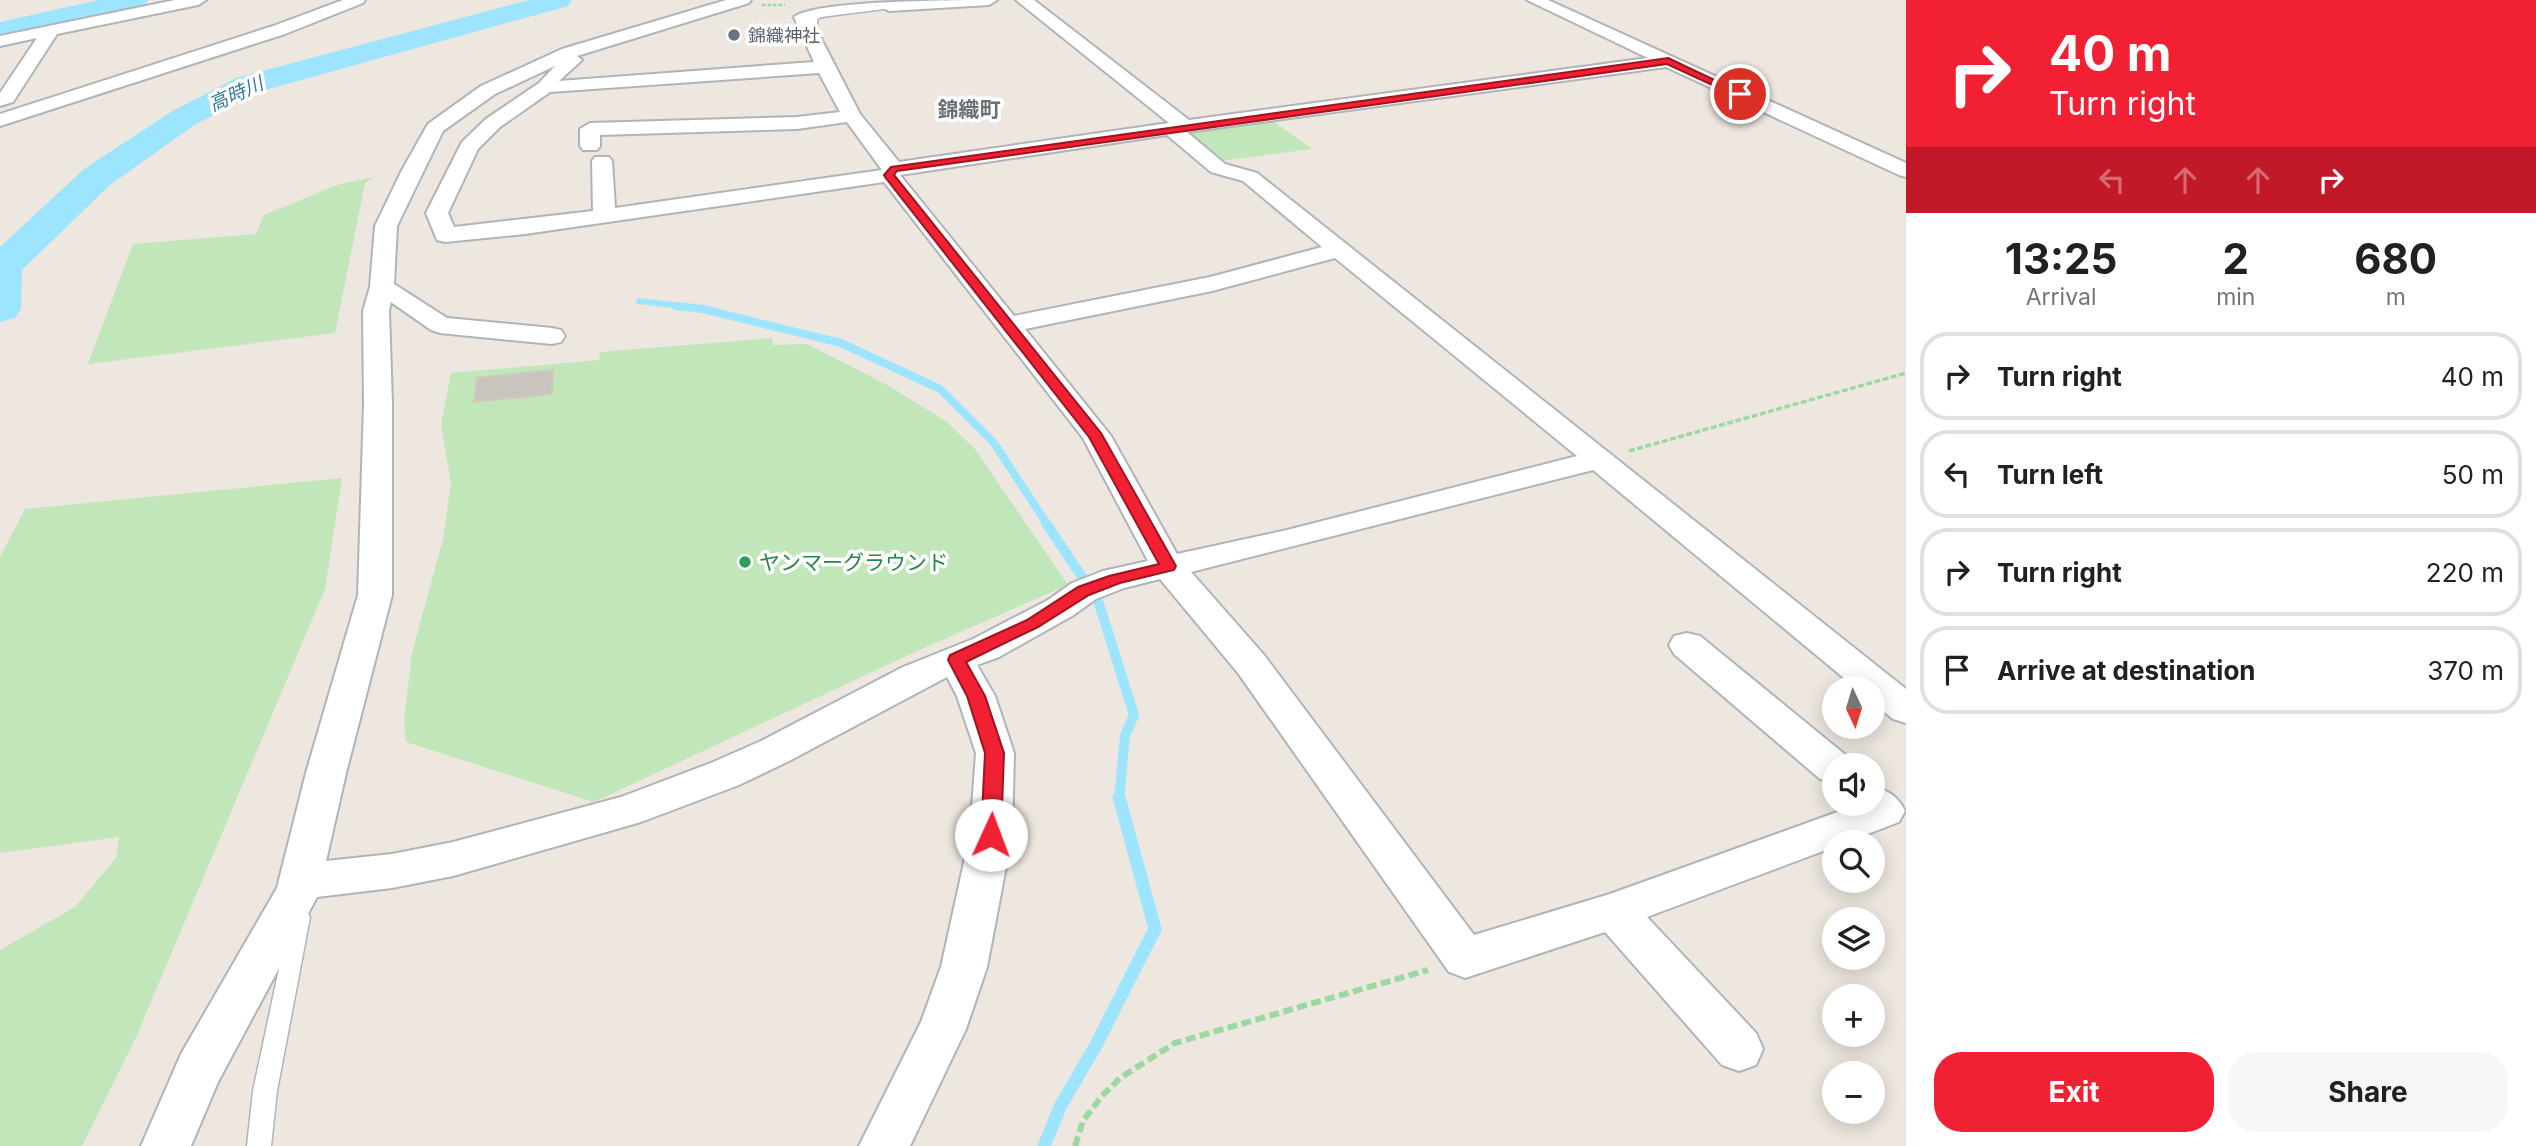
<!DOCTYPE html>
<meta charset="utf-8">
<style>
body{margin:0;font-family:Inter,"Noto Sans JP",sans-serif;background:#f6f6f6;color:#202124;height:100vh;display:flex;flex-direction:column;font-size:26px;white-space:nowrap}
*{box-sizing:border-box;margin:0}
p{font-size:23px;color:#757577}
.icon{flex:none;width:38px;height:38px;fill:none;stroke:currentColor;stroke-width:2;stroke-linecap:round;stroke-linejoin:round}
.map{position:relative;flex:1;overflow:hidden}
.drawer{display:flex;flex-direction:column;background:#fff;width:630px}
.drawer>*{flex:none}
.hud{background:#f22033;color:#fff;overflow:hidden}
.needle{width:46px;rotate:176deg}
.buttons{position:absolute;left:1822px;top:676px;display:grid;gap:14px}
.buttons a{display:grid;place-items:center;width:63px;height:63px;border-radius:50%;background:#fff;box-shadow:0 4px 18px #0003;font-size:35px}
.pin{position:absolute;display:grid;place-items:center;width:60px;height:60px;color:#fff;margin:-30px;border:4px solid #fff;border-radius:50%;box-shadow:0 2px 7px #0007}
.me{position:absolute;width:77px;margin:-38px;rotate:2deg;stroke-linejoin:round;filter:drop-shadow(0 0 5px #0008)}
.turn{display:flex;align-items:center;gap:24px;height:147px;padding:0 28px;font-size:32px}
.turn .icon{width:91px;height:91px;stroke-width:2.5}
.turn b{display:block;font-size:49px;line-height:60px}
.lanes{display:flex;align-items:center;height:66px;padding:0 28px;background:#0003;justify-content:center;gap:35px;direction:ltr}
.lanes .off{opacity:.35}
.eta{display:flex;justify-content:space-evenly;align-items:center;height:119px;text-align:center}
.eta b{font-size:42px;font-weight:700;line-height:49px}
.button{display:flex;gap:14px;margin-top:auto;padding:14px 28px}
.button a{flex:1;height:80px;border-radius:28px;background:#f22033;color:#fff;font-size:28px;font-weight:700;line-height:80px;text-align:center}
.button a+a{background:#f6f6f6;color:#202124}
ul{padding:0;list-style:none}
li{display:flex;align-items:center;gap:21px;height:88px;margin:0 14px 10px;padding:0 14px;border:4px solid #e0e0e0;border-radius:28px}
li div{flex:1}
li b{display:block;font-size:26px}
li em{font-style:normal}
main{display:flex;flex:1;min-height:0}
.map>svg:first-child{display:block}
</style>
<main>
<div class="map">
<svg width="1906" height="1146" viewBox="0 0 1906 1146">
<rect width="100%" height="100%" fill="#ede7df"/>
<path fill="#c1e6ba" d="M1269,118L1312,149L1219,161L1182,129Z
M374,177L365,183L335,333L88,364L133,244L256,234L264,215L337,185Z
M772,338L773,345L807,344L891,387L947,422L975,449L1068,585L917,651L594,802L406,742L404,720L412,653L443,539L451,483L441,425L451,373L599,360L600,352Z
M342,478L325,589L137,1035L82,1146H0V950L75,907L116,858L119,837L0,853V557L25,509Z"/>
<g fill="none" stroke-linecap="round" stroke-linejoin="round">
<path stroke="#9de5ff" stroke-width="6" d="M639,301L690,307"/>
<path stroke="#9de5ff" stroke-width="8" d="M676,306L703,309L841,343L940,389L994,443L1047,524"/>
<path stroke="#9de5ff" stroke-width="10" d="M1046,523L1082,577
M1096,594L1134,715L1125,736L1119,799"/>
<path stroke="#9de5ff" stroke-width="13" d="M1044,1146L1061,1105L1095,1047L1155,929L1119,797"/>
<path fill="#9de5ff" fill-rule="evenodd" d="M99,0H148L144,6L0,38V22Z
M529,0H572L568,6L258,92L193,126L110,185L22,270L21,309L15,318L0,322V247L84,169L171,112L236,78Z"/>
</g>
<path fill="#c9c4be" stroke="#d1c8bd" stroke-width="2" d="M553,370L552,394L474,402L477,378Z"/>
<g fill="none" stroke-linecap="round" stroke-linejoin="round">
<g stroke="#b0b4b8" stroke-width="3">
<path id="service" d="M889,4L892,8L821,17L817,20L818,35L811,39L807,37L811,33L809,19L816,13Z
M300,908L307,911L310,917L277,1091L271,1146H247L253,1091L290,917L293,911Z"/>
</g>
<g stroke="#b0b4b8" stroke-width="4">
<path id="minor" d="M175,0H206L198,5L57,34L13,102L0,106V93L37,38L0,46V36Z
M343,0H365L363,3L285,34L0,126V114L273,26Z
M726,0H751L749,3L577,56L582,60L559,81L814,62L794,17C816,0 959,0 997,0L989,5L889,11L878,5L811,19L860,114L899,162L1169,123L1016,0H1034L1189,120L1648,58L1527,0H1548L1906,163V177L1899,175L1666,67L1187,132L1225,164L1257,173L1906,689V723L1893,719L1872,702V688H1856L1593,470L1191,572L1264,655L1474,935L1610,894L1854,806L1853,803H1872V785C1888,791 1898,796 1905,811L1899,822L1847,842H1834V847L1647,917L1756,1033L1763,1049L1756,1065L1739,1071L1722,1065L1605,932L1465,978L1449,972L1238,673L1160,579L1124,588L1096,599L1072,616L999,657L977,665L995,696L1014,753L1012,835L987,967L966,1029L910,1146H859L921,1022L941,967L970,835L976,753L957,696L947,677L789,761L739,785L641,822L453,876L392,888L317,897L218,1082L191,1146H141L181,1054L277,888L306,773L358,595L364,404L363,311L370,287L375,226L401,172L428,124L481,86L562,49ZM555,66L539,83L486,119L462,142L426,213L437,240L445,242L525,234L884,182L1083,438L1148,561L1103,571L1072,583L1048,600L973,639L903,667L761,741L711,763L621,797L453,842L392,854L326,861L346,773L392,595V404L389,311L391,302L431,330L440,333L552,344L561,342L565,336L561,330L552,328L447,318L394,284L397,226L443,131L495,94ZM819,73L840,112L797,117L590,123L580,129V146L583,150H597L600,146V135L797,129L847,122L882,170L615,208L612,161L609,157H595L592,161L593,211L454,227L448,213L478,149L500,127L550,92ZM1167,135L1211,172L1243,181L1322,247L1210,277L1014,316L900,175ZM1335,258L1577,456L1287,530L1177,554L1111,436L1025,329L1212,291Z
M1687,633L1700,636L1848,757L1852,765H1834V783L1820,779L1674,654L1669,645L1674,636Z"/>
</g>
<path stroke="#9cd9a2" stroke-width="2.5" stroke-dasharray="3.5 2" stroke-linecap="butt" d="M762,5H785"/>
<path stroke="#9cd9a2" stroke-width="3.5" stroke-dasharray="6 2.5" stroke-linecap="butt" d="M1629,451L1906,373"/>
<path stroke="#9cd9a2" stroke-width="6" stroke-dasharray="10 4.5" stroke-linecap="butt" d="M1075,1146L1083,1121L1102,1096L1120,1078L1175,1043L1428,970"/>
<use href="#service" fill="#fff" fill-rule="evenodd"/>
<use href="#minor" fill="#fff" fill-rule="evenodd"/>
</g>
<path fill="#f22033" stroke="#9d1521" stroke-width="2" d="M1668,58L1744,94L1736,96L1667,64L897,171L894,175L1101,433L1176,566L1174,570L1120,583L1089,595L1038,627L966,662L985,696L1004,753L1001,835L998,841L991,843L984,841L981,835L985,753L967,696L948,660L950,655L1027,620L1078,587L1109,576L1159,564L1089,437L885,177L884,175L891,167Z"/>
<circle fill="#6b7280" stroke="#fff" stroke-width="2.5" cx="734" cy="35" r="7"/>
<circle fill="#2e9e5b" stroke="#fff" stroke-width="2.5" cx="745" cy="562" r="7"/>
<g text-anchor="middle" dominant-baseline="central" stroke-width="7" stroke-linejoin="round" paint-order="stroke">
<g font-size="18" fill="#5b616d" stroke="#fff" text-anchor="start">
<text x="748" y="35">錦織神社</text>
</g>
<g font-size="19" font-style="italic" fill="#327ca3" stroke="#fff">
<text transform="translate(236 94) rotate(-24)">高時川</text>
</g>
<g font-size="21" font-weight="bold" fill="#697074" stroke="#fff">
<text x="969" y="109">錦織町</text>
</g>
<g font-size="21" fill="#27864d" stroke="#fff" text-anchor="start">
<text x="759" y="562">ヤンマーグラウンド</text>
</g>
</g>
</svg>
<div class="buttons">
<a><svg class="needle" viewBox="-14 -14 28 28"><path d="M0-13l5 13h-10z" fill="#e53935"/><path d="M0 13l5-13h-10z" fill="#757577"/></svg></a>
<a><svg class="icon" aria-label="sound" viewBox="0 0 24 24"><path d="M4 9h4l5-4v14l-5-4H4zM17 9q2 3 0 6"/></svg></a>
<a><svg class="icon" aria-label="search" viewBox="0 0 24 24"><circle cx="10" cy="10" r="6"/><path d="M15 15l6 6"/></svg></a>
<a><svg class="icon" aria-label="layers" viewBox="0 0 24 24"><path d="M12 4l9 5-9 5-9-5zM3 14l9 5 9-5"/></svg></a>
<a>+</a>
<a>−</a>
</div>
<div class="pin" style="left:1740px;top:94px;background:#d93025"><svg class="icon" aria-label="arrive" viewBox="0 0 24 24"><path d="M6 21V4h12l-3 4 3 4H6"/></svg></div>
<svg class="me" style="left:991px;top:835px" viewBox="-20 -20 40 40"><circle r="19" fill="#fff"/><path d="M0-13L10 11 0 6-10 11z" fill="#f22033"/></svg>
</div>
<section class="drawer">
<div class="hud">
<div class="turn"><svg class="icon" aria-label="right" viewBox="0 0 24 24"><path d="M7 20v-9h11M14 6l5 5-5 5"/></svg><div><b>40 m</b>Turn right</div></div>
<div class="lanes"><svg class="icon off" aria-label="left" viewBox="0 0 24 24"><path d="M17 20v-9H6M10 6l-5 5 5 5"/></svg><svg class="icon off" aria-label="ahead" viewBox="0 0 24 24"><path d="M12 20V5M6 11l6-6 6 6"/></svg><svg class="icon off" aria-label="ahead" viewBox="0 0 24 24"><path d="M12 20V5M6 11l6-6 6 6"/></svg><svg class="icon" aria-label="right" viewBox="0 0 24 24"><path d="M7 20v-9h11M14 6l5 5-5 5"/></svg></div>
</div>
<div class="eta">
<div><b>13:25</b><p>Arrival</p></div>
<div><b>2</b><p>min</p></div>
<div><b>680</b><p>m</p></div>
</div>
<ul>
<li><svg class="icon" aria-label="right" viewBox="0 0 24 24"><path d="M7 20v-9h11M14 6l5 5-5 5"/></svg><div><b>Turn right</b></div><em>40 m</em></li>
<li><svg class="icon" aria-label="left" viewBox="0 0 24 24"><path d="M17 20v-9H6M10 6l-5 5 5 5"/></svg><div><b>Turn left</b></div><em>50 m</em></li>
<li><svg class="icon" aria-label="right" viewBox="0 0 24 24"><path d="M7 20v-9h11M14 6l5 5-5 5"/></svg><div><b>Turn right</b></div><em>220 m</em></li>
<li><svg class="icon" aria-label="arrive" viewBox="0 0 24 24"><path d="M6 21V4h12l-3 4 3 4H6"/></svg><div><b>Arrive at destination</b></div><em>370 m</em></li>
</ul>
<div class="button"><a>Exit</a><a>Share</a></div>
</section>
</main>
